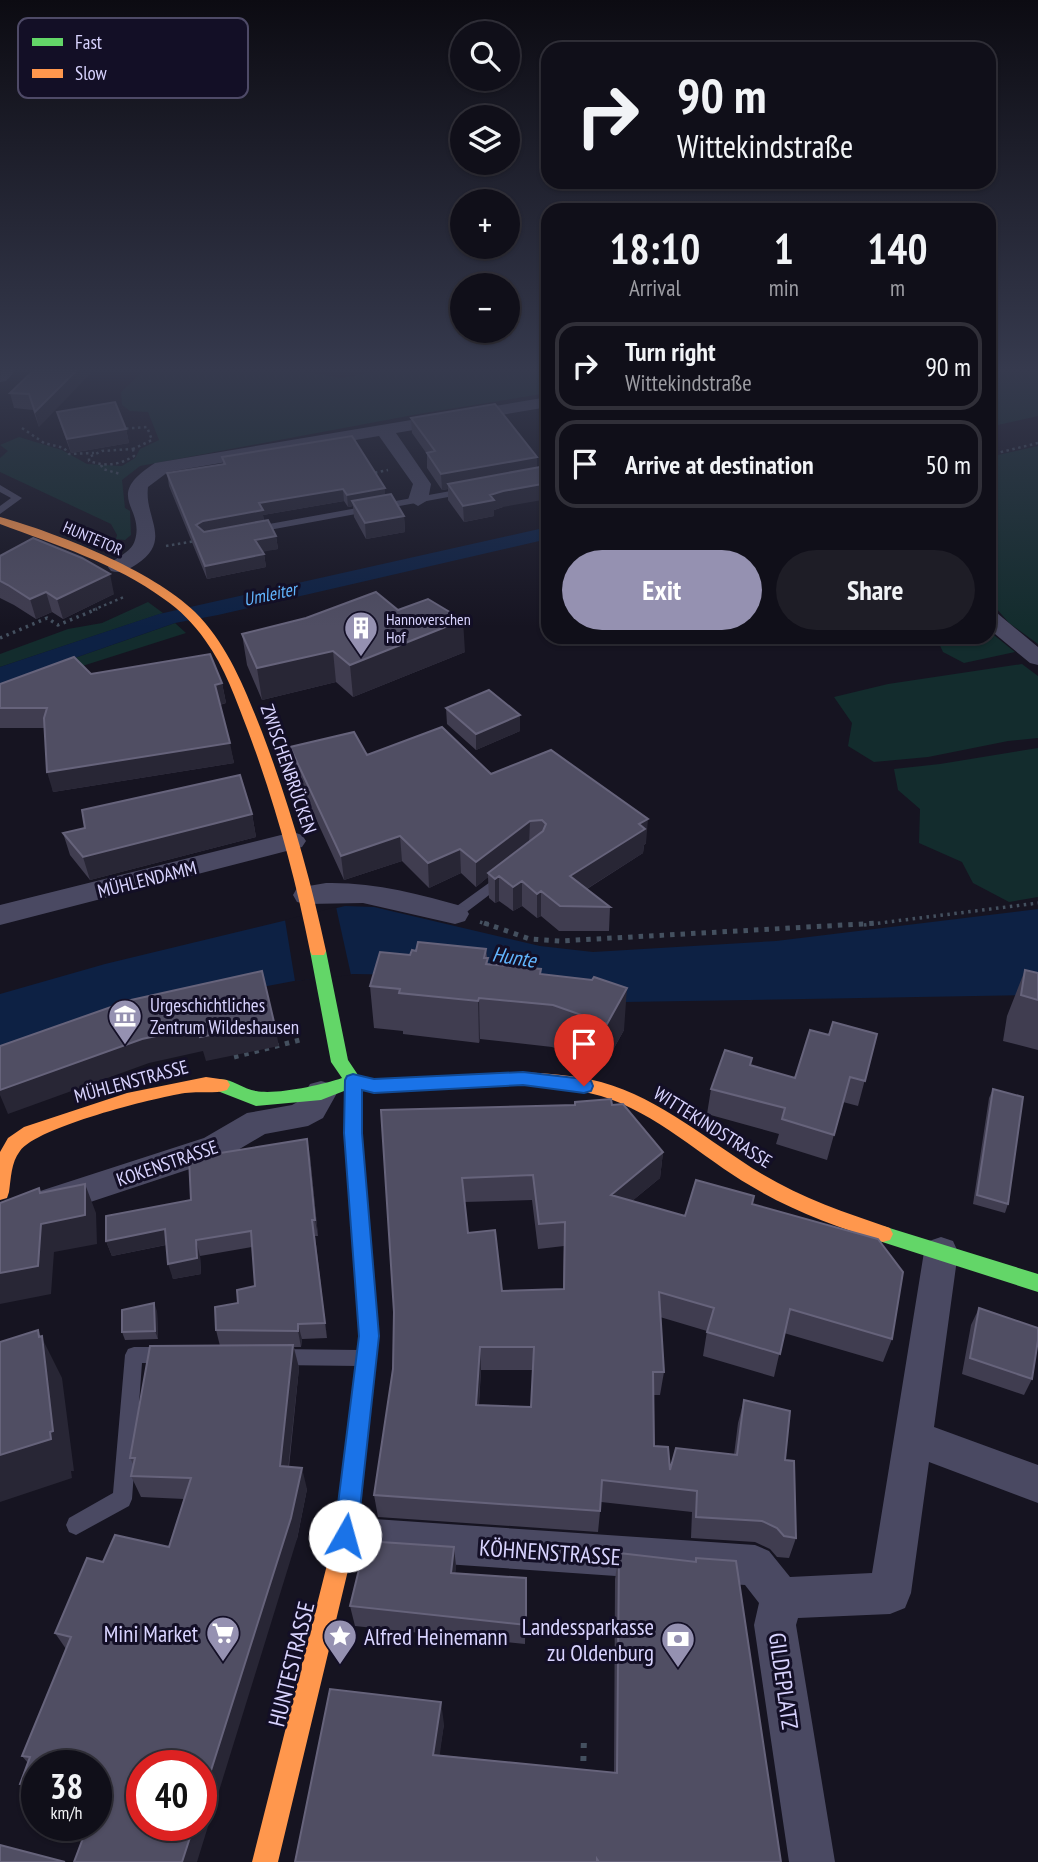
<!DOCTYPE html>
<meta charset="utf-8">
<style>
body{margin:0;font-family:"PT Sans Narrow",sans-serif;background:#1e1d26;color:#f1f3f6;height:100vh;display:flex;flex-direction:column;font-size:26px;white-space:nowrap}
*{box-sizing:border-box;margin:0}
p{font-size:23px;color:#9c9ca2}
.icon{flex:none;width:38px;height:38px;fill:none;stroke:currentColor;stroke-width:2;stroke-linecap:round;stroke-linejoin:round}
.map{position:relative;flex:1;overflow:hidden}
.sheet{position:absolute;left:541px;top:203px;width:455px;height:441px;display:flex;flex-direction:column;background:#100f19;border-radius:21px;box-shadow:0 2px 5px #0004,0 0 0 2px #302f38}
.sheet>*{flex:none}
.hud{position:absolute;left:541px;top:42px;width:455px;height:147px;border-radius:21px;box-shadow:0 2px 5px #0004,0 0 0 2px #302f38;background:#100f19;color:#f1f3f6;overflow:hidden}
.buttons{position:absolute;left:450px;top:21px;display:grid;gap:14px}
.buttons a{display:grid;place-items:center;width:70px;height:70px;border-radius:50%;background:#100f19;box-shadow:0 2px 5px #0004,0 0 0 2px #302f38;font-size:35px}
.speed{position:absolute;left:21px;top:1750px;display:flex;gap:14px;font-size:35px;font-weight:700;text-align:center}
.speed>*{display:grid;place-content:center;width:91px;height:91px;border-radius:50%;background:#100f19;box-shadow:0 2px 5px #0004,0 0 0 2px #302f38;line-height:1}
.speed small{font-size:18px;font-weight:400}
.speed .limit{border:10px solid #d22;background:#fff;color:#111}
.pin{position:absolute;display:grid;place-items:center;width:60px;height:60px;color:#fff;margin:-72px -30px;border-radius:50% 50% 50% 0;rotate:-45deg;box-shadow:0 0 7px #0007}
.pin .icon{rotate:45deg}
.me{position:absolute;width:77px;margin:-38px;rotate:7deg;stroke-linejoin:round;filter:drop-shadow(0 0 5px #0008)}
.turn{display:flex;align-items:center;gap:24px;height:147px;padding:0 21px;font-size:32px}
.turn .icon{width:91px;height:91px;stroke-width:2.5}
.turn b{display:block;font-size:49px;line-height:60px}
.eta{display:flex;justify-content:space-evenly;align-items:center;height:119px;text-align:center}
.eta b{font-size:42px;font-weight:700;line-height:49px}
.button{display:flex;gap:14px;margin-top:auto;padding:14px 21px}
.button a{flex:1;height:80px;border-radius:42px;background:#9591b1;color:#fff;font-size:28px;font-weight:700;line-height:80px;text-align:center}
.button a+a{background:#1e1d26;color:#f1f3f6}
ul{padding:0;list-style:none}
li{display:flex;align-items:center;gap:21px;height:88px;margin:0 14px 10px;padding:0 7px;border:4px solid #302f38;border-radius:21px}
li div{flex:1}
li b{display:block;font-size:26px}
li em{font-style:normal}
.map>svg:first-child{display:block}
</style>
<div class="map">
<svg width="1038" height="1862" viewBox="0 0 1038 1862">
<rect width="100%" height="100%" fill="#161421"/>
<path fill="#132c2d" d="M147,367H306V372L342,378L397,367H548V393L424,413L140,466L122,480L125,508L130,511L131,535L125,540L116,539L117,535L111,524L0,472V458L8,451L0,445L19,437L62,450L87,464L122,466L135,458L140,449L159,440L148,412L130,411L122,405L121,392Z
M989,367H1038V416L989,427Z
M1038,446V644L1009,623L989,600V457Z
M148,602L163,613L0,667V654L68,629L102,623Z
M175,623L186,633L54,675L0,684Z
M989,631L1015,652L964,663L943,652L936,637H989Z
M1022,664L1038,676V738L1008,741L928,757L874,762L848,746L852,723L834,697L888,684Z
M1038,748V897L1009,902L973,883L962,862L919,843L920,809L898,790L894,769L940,764Z"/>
<path fill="#0d2144" d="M548,527V539L218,615L175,623L0,684V667L159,614Z
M345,906L374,907L540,946L593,952L776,941L1038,909V995L624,1002L417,975L353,974L294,981L171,1004L0,1063V994L105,964Z"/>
<path fill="#161421" d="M336,907L351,975L295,981L285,920Z"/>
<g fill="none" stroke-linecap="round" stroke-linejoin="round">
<path stroke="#44505f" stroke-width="2.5" stroke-dasharray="2.5 3.5" stroke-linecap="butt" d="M22,428L44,443L64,448L69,454L94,453
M120,429L147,427L152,440L133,449
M133,449L134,456C119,465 106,467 89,461V457L102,451Z
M989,455L1038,443
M101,465L103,469L120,474
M369,474L388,470
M166,546L195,541
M93,610L124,597"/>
<path stroke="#44505f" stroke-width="3.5" stroke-dasharray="2.5 4.5" stroke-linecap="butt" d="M0,638L47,618L58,625L97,609
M480,922L489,925
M864,925L1038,903"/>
<path stroke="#44505f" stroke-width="5" stroke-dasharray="4.5 6" stroke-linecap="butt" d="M484,923L530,939L560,941L879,923
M234,1057L300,1040"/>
<path stroke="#44505f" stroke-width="6" stroke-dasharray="5 8" stroke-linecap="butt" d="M583,1774L584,1737"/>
<path fill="#4a4962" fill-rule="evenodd" d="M0,485L22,498L0,514V506L11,498L0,492Z
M467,488L470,489V493L253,533L248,530L253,527Z
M504,872L511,877L509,880L460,917H450L448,914L450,911Z
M134,1347H166L172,1349L175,1355L172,1361L166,1363H142L132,1499L129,1506L76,1535L69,1532L66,1525L69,1518L113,1493L125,1355L128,1349Z
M277,1349L359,1350L365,1352L368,1358L365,1364L359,1366L277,1365L271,1363L268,1357L271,1351Z"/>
<path fill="#4a4962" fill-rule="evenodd" d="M1,367H19L6,381L0,382Z
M548,397V407L396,433L431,484L428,500L418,506L408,500L413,484L379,436L168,472L148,487C144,518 173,540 137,564C127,570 122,574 111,571L108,567C115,556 131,554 135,540C145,506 102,497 155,463Z
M989,612L997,613L1038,647V665L1030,663L989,629Z
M293,832L302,835L306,841L302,847L0,925V905Z
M326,883C374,882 419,894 465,907L469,914L465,921L455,924L363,903L307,904L297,902L293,895L297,888Z
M321,1081L332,1084L337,1093L323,1118L308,1126L265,1134L226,1157L0,1232V1204L204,1138L247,1113L292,1105L301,1100L310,1084Z
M941,1237L953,1241L958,1252L934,1427L1038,1465V1503L929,1462L911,1593L905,1608L890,1614L798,1618L796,1625L835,1862H789L754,1625L759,1603L745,1585L345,1557L331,1551L325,1537L331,1523L345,1517L755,1545L769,1551L790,1577L872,1573L924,1252L929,1241Z"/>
<path fill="#63d668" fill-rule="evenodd" d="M318,945L326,951L348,1060L362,1081V1133L379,1336L374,1383L371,1390L364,1393L357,1390L354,1383L359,1336L344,1133V1091L321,1100L256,1106L215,1090L212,1085L215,1080C229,1076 242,1089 256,1091C276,1095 322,1085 342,1078L331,1062L310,951Z
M883,1226L1038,1274V1292L876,1240L873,1234L876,1228Z"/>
<path fill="#ff974d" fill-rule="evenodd" d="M0,517C57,533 152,570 195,612C228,645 245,689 262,732C289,803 310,876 326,951L324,955H312L310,951C295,876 275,803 248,731C236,700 225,667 205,640C194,624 180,610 164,599C115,563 56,545 0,524Z
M517,1072C545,1073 573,1075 601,1082C662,1099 709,1142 762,1174C802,1198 846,1213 890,1228L893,1234L890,1240L883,1242C838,1227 792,1211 751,1186C701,1157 657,1113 601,1096C550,1081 494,1085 442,1088C409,1091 378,1096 347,1086L344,1081L347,1076L353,1074L374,1079Z
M206,1077L227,1080L230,1085L227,1090C215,1094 199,1091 185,1093C153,1098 37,1127 20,1151C11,1162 11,1179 9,1192L7,1198L0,1200V1152L8,1138L24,1127L127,1093Z
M364,1373L371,1376L374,1383L356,1537L278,1862H252L334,1537L354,1383L357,1376Z"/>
</g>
<path fill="#403d50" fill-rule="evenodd" d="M37,367L39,427L33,410L14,408L10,393Z
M57,412L126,429L129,443L71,453L61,426Z
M411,418L503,507L494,510V516L464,522L448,500V489L442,490L427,468V454L412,433Z
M222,457L385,488V495L404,516L405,532L366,539L354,517L353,506L348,507L344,501L263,515L264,521L276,536L278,549L263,551L264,554L266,567L207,579L169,486L167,473L223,464Z
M0,556L114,594L63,619L52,612L36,619L14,605L0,598Z
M398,610L465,652L353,697L336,682L262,700L247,665L242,634Z
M91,674L222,683L226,703L220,705L234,763L53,792L45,728H0V684Z
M446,708L520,731L476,750L447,724Z
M290,747L367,755L491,774L646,843L644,845L643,853L587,889L610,907L609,931H559L541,916L537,918L522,906L513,911L499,901L495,903L489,898L488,877L476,887L461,873L429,888L402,861L344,880L294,771Z
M252,814L256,837L90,880L70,855L63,833Z
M486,949L488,964L541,974L624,1030L604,1066L552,1047L480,1039L479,1043L403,1034V1031L374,1028L370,986L410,955Z
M1025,970L1038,973V1050L1003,1041L1007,1016Z
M877,1034L858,1106L843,1102L827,1160L776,1144L779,1134L707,1114L711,1089L751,1065L795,1078L829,1035Z
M993,1089L1008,1204L1005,1213L973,1204L989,1098Z
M612,1105L663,1152L660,1178L632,1201L685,1216L752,1204L892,1339L883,1362L784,1333L774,1377L703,1356L707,1331L660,1317L664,1372L660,1395H653L654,1446L670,1470L734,1455L738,1423L744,1400L785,1460L796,1538L789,1558L777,1557L770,1549L755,1542L691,1538L692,1512L601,1502L598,1532L378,1517L374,1495L393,1369L394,1312L381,1110ZM532,1200L538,1249L564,1246L563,1289L502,1291L468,1233L464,1202ZM481,1370H533L531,1407L479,1405Z
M310,1155L318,1236H315L327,1338L302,1339L301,1347H294L299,1368L289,1467L307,1489L297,1539L96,1825V1766H37V1799H35L20,1784L28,1763L22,1756L66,1649L55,1633L103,1562L169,1547L184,1499L141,1497L131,1476L134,1466L130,1458L220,1346L216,1330L238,1303L255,1286L252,1247L200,1256L201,1274L173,1279L166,1245L112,1256L106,1241L191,1200Z
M979,1308L1032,1379L1024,1395L962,1374L971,1325Z
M157,1311L158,1339L125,1340L122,1332Z
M454,1547L456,1567L455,1573L526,1578L525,1644L355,1626L350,1606Z
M619,1553L696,1562V1558L781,1862H295L444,1724L439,1755L614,1773L615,1579Z"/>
<path fill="#282635" d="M80,367H97L39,427L35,412Z
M126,429L129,443L71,453L67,439Z
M537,457V472L448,484V489L442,490L441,474Z
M548,483V499L503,507L494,510V516L464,522L463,506L503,491Z
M385,488V500L352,501L353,506L348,507L347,495Z
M343,489L344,501L263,515L264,523L206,533L196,525L203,521L259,503Z
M404,516L405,532L366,539L365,523Z
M276,536L278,549L257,553L255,540Z
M264,554L266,567L207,579L205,566Z
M110,574L114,594L63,619L57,599Z
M46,592L52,612L36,619L30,599Z
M463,620L465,652L353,697L350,665Z
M333,651L336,682L262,700L257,668Z
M222,683L226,703L218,705L215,685Z
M520,715V731L476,750V734Z
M230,743L234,763L53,792L47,772Z
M252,814L256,837L90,880L83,857Z
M648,819L646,843L644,845L643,853L569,900L570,876L639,824Z
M530,821L529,845L488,873V877L476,887V862Z
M400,836L402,861L344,880L341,856Z
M460,849L461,873L429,888L428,863Z
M499,876V901L495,903V879Z
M522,881V906L513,911V887Z
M541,891V916L537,918V894Z
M627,988L624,1030L604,1066L607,1024Z
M479,998L480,1039L479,1043L478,1001Z
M274,1022L279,1046L206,1061L203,1051L149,1063L8,1114L0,1095V1090L142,1039L198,1027Z
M307,1139L310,1155L318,1236L315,1220Z
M663,1152L660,1178L609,1220L611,1195Z
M85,1184L96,1213L97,1244L54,1252L51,1294L0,1304V1273L40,1193L39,1188L52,1218Z
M312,1220L315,1236L327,1338L325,1323Z
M165,1229L170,1244L112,1256L106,1241Z
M196,1240L200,1256L201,1274L173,1279L168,1264Z
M154,1303L157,1311L158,1339L155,1331Z
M298,1324L302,1339L301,1347L298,1331Z
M38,1330L62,1378L74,1471H71L72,1478L0,1502V1455L39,1337Z
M293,1345L299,1368L286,1488L280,1466Z
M480,1347L481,1370L477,1428L476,1405Z
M302,1468L307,1489L297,1539L197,1862H182L194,1825H201V1802Z
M454,1547L456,1567L453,1593L451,1573Z
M441,1702L444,1724L437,1775L433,1755Z"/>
<path fill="#504e63" stroke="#66637b" stroke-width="2" fill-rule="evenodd" d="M37,367H80L35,412L29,394L10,393Z
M115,402L126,429L67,439L57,412Z
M495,404L537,457L441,474L427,453L435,451L411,418Z
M352,436L385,488L347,495L343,489L259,503L263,510L203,521L196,525L204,532L268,520L276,536L255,540L264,554L205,566L167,473L225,464L222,457Z
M545,466L548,470V483L503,491L490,495L494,500L463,506L448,484Z
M391,494L404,516L365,523L352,501Z
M33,538L82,558L110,574L57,599L46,592L30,599L8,585L0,581V556Z
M376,592L398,610L428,599L463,620L350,665L333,651L257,668L242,634L306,618Z
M210,654L222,683L215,685L230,743L47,772L44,718L47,708H0V684L74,657L91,674Z
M489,690L520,715L476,734L446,708Z
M442,727L491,774L551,750L648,819L639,824L645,829L570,876L610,907L560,906L541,891L537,894L522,881L513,887L499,876L495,879L488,873L543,831L546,824L542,820L530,821L476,862L460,849L428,863L400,836L341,856L290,747L354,732L367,755Z
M240,775L252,814L83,857L63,833L85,828L82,810Z
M418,942L486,949L484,958H488L486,964L541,969L540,974L592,980L594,977L627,988L607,1024L553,1005L479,998L478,1001L399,993L400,989L370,986L380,952L410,955L412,950L416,951Z
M1025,970L1038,973V1000L1021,995Z
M262,971L274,1022L200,1037L198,1027L142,1039L0,1090V1046L131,1000Z
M833,1022L877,1034L865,1081L850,1077L834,1135L782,1119L785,1108L711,1089L725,1050L752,1058L750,1065L795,1078L810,1030L829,1035Z
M993,1089L1023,1097L1008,1204L977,1195Z
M611,1099L612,1105L623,1104L663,1152L611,1195L685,1216L696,1180L754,1196L752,1204L878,1239L903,1272L892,1339L790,1309L780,1354L707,1332L714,1308L659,1292L664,1372H653L654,1446L668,1447L670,1470L676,1448L737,1455L744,1400L790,1411L785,1460L794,1461L796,1538L784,1536L777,1528L762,1521L696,1517L697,1491L602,1480L600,1511L374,1495L393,1369L394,1312L381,1110L575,1105V1102ZM533,1175L539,1224L565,1222L564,1289L502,1291L495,1230L468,1233L462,1178ZM480,1347H534L531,1407L476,1405Z
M307,1139L315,1220H312L325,1323L298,1324V1331L216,1330L215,1307L238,1303L237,1290L255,1286L251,1231L196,1240L197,1258L168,1264L165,1229L106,1241V1216L191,1200L189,1158Z
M85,1184V1215L41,1224L38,1266L0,1273V1203L39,1188L40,1193Z
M154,1303L155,1331L122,1332V1310Z
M979,1308L1038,1328V1340L1032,1379L970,1358Z
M38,1330L39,1337L42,1336L53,1431L50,1432L51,1439L0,1455V1342Z
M293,1345L280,1466L302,1468L291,1518L201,1802V1766H142V1825H194L182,1862H74L88,1825H96V1805L98,1800H96V1766H37V1787L20,1784L30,1757L22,1756L71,1637L55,1633L87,1558L103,1562L115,1535L169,1547L191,1478L131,1476L135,1458H130L150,1346Z
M366,1541L454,1547L451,1573L526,1578V1625L350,1606Z
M619,1553L696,1562V1558L736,1561L781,1862H599L597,1859V1862H295L330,1689L441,1702L433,1755L617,1773Z
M0,1845L65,1862H0Z"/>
<linearGradient id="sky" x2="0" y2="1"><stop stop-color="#0c0b12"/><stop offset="0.59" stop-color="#363a4e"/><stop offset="1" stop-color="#363a4e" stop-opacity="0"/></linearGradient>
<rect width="1038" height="627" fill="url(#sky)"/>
<path fill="#1a73e8" stroke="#114b97" stroke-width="2" d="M523,1072L584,1079L591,1081L593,1086L591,1091L584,1093L523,1085L374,1093L362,1090V1133L379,1336L357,1536L353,1545L345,1548L337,1545L334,1536L359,1336L344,1133L345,1080L347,1076L353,1074L374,1079Z"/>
<defs>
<g id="building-pin" transform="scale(1.75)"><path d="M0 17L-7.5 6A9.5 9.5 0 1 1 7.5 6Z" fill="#9591b1" stroke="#130f26"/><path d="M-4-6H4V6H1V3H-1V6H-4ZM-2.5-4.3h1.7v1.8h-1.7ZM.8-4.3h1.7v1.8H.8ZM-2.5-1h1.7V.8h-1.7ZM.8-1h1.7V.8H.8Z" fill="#fff"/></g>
<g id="museum-pin" transform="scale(1.75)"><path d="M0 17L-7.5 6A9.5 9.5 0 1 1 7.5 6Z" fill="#9591b1" stroke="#130f26"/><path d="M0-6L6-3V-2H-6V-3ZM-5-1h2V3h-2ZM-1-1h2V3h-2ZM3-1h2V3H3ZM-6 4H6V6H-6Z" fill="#fff"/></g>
<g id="supermarket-pin" transform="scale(1.75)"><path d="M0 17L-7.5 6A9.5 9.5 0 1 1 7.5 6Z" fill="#9591b1" stroke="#130f26"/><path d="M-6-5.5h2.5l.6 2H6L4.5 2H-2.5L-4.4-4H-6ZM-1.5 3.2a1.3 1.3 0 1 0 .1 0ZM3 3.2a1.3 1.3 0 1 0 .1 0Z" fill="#fff"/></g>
<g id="sight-pin" transform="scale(1.75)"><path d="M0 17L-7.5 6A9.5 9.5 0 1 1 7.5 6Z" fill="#9591b1" stroke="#130f26"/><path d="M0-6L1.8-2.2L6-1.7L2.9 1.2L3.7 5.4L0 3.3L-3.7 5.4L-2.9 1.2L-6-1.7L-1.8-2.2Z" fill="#fff"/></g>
<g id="bank-pin" transform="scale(1.75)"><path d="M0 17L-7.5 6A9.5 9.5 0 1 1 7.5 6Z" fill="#9591b1" stroke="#130f26"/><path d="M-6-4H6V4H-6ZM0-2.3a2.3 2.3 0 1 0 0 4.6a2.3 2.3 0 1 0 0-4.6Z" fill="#fff"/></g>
</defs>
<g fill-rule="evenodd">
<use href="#building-pin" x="361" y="628"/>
<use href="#museum-pin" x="125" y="1016"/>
<use href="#supermarket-pin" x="223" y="1633"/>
<use href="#sight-pin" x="340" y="1636"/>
<use href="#bank-pin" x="678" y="1639"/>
</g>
<g text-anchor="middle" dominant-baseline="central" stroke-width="6" stroke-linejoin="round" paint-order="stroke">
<g font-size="16" fill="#d9d4ff" stroke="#130f26">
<text transform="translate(93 538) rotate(23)">HUNTETOR</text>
</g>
<g font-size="16" fill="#d9d4ff" stroke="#130f26" text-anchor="start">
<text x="386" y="619">Hannoverschen<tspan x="386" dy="18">Hof</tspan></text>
</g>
<g font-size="18" font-style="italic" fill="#62b6ff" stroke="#130f26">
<text transform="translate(270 594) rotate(-12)">Umleiter</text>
</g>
<g font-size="19" fill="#d9d4ff" stroke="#130f26">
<text transform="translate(289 769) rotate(71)">ZWISCHENBRÜCKEN</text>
<text transform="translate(147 879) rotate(-14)">MÜHLENDAMM</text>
<text transform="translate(131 1081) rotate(-15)">MÜHLENSTRASSE</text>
<text transform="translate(713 1127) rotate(32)">WITTEKINDSTRASSE</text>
<text transform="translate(167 1163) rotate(-19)">KOKENSTRASSE</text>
</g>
<g font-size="19" fill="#d9d4ff" stroke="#130f26" text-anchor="start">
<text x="150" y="1005">Urgeschichtliches<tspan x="150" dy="22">Zentrum Wildeshausen</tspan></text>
</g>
<g font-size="21" font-style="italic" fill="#62b6ff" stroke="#130f26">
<text transform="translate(514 957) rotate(9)">Hunte</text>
</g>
<g font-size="23" fill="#d9d4ff" stroke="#130f26">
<text transform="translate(550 1552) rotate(4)">KÖHNENSTRASSE</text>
<text transform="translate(291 1664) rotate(-76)">HUNTESTRASSE</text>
<text transform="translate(784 1681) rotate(82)">GILDEPLATZ</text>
</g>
<g font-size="23" fill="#d9d4ff" stroke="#130f26" text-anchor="end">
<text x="654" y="1626">Landessparkasse<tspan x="654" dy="26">zu Oldenburg</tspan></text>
<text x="198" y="1633">Mini Market</text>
<text x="364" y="1636" text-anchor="start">Alfred Heinemann</text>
</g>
</g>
<rect x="18" y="18" width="230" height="80" rx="10" fill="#130f26" stroke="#4e4a67" stroke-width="2"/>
<rect x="32" y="38" width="31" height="8" fill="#63d668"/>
<rect x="32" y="69" width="31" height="9" fill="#ff974d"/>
<g font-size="19" fill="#d9d4ff">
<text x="75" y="49">Fast</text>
<text x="75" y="80">Slow</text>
</g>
</svg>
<div class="buttons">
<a><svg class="icon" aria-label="search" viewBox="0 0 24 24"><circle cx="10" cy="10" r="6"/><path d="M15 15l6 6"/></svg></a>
<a><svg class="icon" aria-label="layers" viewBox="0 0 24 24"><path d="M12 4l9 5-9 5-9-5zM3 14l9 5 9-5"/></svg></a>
<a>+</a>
<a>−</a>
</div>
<div class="speed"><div>38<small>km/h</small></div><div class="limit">40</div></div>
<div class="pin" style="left:584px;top:1086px;background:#d93025"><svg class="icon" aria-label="arrive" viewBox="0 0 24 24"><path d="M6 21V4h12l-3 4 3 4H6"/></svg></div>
<svg class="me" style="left:345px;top:1536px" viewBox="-20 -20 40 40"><circle r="19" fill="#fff"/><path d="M0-13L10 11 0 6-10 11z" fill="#1a73e8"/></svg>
<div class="hud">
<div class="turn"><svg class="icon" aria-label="right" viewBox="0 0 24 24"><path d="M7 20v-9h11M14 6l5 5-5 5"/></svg><div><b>90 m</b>Wittekindstraße</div></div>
</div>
<section class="sheet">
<div class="eta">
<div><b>18:10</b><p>Arrival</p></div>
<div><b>1</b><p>min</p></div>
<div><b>140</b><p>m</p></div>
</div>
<ul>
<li><svg class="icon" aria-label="right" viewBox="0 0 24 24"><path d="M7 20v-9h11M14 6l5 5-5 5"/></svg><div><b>Turn right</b><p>Wittekindstraße</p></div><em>90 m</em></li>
<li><svg class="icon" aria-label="arrive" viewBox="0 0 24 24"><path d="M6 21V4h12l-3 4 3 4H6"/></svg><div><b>Arrive at destination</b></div><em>50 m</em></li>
</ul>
<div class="button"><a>Exit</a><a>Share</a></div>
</section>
</div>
